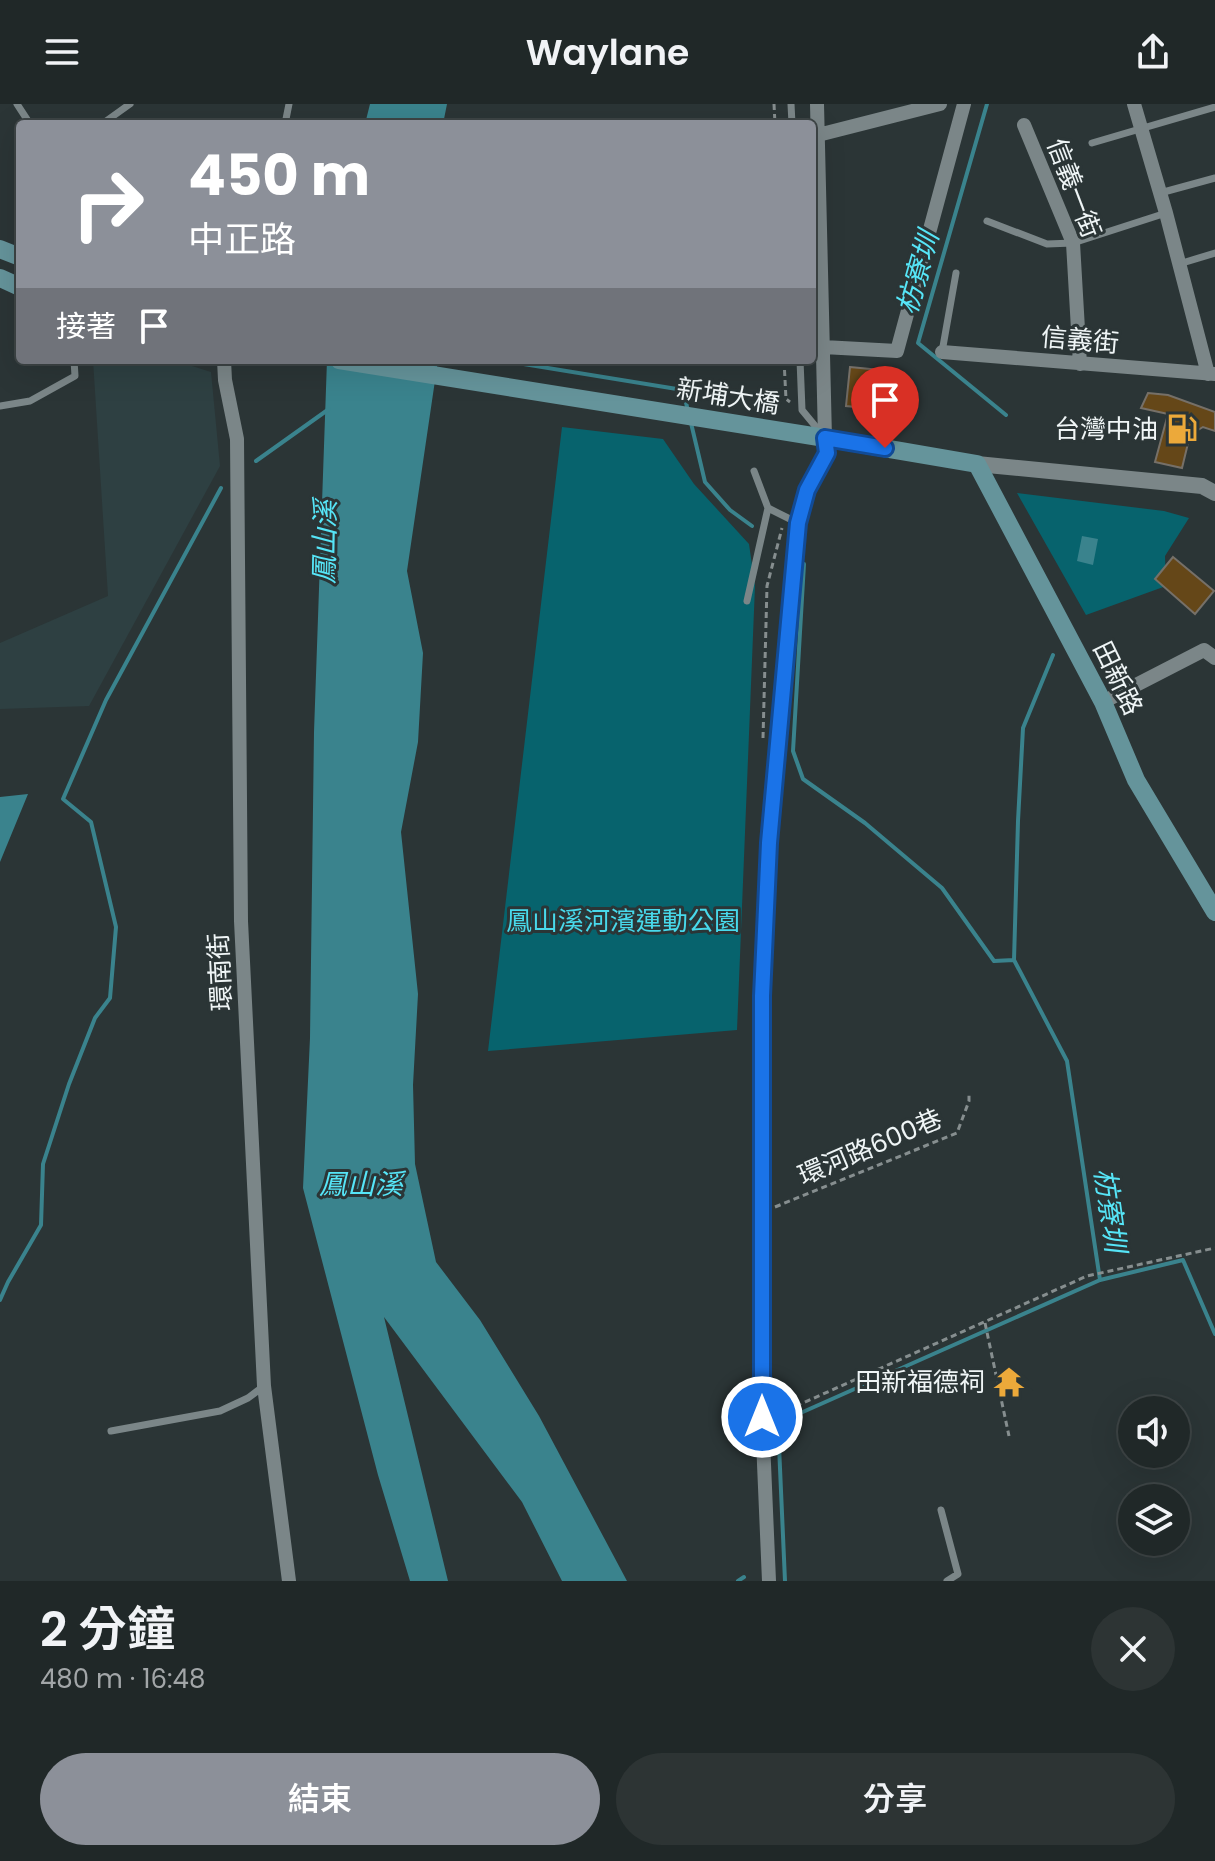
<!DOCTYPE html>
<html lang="zh-TW">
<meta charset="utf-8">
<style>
body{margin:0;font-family:Poppins,"Noto Sans TC",sans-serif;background:#2d3434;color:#f1f3f6;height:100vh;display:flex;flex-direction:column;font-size:30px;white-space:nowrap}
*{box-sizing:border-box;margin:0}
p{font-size:26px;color:#a2a6a8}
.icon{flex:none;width:44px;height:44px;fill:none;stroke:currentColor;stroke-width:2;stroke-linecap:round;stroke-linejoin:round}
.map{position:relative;height:1477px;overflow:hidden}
.drawer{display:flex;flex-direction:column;background:#202828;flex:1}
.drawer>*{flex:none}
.guide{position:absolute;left:16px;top:16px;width:800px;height:244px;border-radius:8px;box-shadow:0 8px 32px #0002,0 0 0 2px #3d4445;background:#8c9099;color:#fff;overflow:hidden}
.tools{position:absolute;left:1118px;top:1292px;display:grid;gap:16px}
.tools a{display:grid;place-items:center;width:72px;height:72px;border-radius:50%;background:#202828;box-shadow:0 8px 32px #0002,0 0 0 2px #3d4445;font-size:40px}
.pin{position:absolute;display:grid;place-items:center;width:68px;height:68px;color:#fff;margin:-82px -34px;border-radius:50% 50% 50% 0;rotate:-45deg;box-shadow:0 0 8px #0007}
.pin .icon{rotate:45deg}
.me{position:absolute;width:88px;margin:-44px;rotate:0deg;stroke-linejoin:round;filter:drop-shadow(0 0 6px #0008)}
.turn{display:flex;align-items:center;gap:28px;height:168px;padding:0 40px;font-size:36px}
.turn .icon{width:104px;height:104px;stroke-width:2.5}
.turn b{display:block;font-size:56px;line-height:68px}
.then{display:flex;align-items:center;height:76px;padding:0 40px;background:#0003;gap:16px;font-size:30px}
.round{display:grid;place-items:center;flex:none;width:84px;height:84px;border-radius:42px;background:#2d3434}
.summary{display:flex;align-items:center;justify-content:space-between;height:136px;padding:0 40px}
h1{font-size:48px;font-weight:600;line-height:60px}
.button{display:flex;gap:16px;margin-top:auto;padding:16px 40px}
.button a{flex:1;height:92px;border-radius:48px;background:#8c9099;color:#fff;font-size:32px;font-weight:600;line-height:92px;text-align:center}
.button a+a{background:#2d3434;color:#f1f3f6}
header{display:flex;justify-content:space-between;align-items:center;height:104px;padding:0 40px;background:#202828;font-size:36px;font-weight:600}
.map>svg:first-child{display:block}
</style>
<header><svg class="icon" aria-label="menu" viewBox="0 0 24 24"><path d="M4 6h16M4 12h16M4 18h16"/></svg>Waylane<svg class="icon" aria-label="share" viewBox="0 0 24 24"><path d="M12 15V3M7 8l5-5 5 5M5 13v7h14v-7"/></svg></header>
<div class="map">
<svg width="1215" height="1477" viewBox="0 0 1215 1477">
<rect width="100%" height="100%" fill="#2b3536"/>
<path fill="#2e4042" d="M93,256H173L211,268L220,362L89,602L0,605V539L108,492Z"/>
<path fill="#07636d" d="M562,323L663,335L694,380L749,440L755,482L737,926L488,947Z
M1017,389L1164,407L1189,414L1165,452L1166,482L1086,511Z"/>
<path fill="#3a838d" d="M370,0H447L443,20H365Z
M327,256H438L407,467L423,549L418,638L401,728L418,890L413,981L415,1060L436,1158L480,1216L539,1312L627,1477H562L522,1398L384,1213L448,1477H410L378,1371L303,1084L310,934L314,628Z
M1082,432L1098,435L1093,461L1077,457Z
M28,690L0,758V693Z"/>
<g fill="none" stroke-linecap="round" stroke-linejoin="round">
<path stroke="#3a838d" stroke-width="4" d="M987,0L918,239L1006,311
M499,256L683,286L688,307
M691,319L705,378L730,406L752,422
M256,357L329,305
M804,460L793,647L803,675L865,719L942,784L994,857L1014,856
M1053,551L1023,624L1018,717L1014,856L1067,957L1100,1176
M0,1196L8,1178L41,1121L43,1060L69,980L95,914L110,894L116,823L91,718L63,695L106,596L221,384
M738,1477L744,1473
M785,1477L778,1319L1100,1176L1183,1156L1215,1230"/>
</g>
<path fill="#654718" stroke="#767068" stroke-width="2" d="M850,263L890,267L886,306L846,302Z
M1148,289L1168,291L1215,308V327L1203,323L1190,331L1182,364L1155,358L1168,310L1141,304Z
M895.5 313a5.5 5.5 0 1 1 11 0a5.5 5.5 0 1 1-11 0Z
M1173,453L1214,487L1195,510L1155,475Z"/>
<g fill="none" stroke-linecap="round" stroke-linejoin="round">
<path stroke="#868e8f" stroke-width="3" stroke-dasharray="6 4" stroke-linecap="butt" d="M774,0L775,20
M784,256L786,295L790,298
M763,634L767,482L782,424
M775,1103L957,1029L969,997V989
M985,1219L1009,1332
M777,1309L785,1307L1087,1172L1215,1144"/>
<path stroke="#7b8688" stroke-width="7" d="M17,0L30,20
M791,0L792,20
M102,20L130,0
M285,20L289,0
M1092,39L1215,3
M1160,89L1215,74
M987,117L1047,140L1073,139L1166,109
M1179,160L1215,149
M942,248L956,169
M800,256L802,306L821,329
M0,302L30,297L75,272L74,256
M768,404L798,419
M747,497L768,404L754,367
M111,1327L220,1307L248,1294L264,1282
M941,1406L958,1470L947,1477"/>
<path stroke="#7b8688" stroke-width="14" d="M1134,0L1166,109L1208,270
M1024,21L1073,139L1080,260
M818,31L940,0
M823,243L897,247L964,0
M942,248L1215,270
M224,256L225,276L237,335L241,817L264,1282L289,1477
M1103,598L1204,546L1215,554
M769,1477L762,1313V892L769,739L798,419L807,386L827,349L825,334L817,0"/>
<path stroke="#7b8688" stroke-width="16" d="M977,360L1202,382L1215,389"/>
<path stroke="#65949b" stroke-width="18" d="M0,145L20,153
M0,174L20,183
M339,256L825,334L977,360L1103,598L1136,676L1215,808"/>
</g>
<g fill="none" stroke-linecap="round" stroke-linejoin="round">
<g stroke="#114b97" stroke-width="20">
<path id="route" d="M762,1313V892L769,739L798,419L807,386L827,349L825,334L885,344"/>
</g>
<use href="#route" stroke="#1a73e8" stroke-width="14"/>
</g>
<defs>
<g id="fuel-bare" transform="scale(2.4)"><path d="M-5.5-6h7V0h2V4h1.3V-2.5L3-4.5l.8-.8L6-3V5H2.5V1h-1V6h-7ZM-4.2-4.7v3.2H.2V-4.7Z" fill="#eca93a" stroke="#2b3536" stroke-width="2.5" paint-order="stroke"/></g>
<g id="temple-bare" transform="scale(2.4)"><path d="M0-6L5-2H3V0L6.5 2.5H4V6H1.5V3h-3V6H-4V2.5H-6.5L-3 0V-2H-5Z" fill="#eca93a" stroke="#2b3536" stroke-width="2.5" paint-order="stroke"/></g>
</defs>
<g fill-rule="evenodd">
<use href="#fuel-bare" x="1182" y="325"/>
<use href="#temple-bare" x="1009" y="1278"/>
</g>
<g text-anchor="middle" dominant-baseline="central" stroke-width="6" stroke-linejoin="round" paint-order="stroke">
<g font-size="26" fill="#eff5f6" stroke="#2b3536">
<text transform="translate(1074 84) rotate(69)">信義一街</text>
<text transform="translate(1080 236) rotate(5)">信義街</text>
<text transform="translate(728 292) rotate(9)">新埔大橋</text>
<text transform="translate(1118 574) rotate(64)">田新路</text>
<text transform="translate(220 868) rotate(-93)">環南街</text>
<text transform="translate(870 1043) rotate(-23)">環河路600巷</text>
</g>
<g font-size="26" fill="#eff5f6" stroke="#2b3536" text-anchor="end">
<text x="1158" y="325">台灣中油</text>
<text x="985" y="1278">田新福德祠</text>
</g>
<g font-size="26" fill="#48d9eb" stroke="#2b3536">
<text x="623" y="817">鳳山溪河濱運動公園</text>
</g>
<g font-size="28" font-style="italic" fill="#56e5f7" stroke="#2b3536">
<text transform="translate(918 169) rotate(-74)">枋寮圳</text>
<text transform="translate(325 438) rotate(-89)">鳳山溪</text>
<text x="361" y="1080">鳳山溪</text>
<text transform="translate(1110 1106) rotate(82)">枋寮圳</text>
</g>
</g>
</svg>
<div class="tools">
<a><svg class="icon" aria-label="sound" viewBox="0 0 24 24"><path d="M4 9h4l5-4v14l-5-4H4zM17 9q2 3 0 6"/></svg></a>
<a><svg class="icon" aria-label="layers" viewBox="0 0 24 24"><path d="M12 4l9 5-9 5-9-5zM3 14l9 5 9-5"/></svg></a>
</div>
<div class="pin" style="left:885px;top:344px;background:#d93025"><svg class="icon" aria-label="arrive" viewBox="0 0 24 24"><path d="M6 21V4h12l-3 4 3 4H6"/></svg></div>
<svg class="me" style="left:762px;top:1313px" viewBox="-20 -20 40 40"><circle r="17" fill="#1a73e8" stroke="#fff" stroke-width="3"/><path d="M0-11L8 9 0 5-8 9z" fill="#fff"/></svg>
<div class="guide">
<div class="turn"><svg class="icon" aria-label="right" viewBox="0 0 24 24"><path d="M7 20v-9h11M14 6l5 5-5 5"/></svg><div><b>450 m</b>中正路</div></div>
<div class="then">接著<svg class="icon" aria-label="arrive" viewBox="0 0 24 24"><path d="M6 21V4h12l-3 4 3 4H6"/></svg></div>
</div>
</div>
<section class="drawer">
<div class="summary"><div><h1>2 分鐘</h1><p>480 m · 16:48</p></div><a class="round"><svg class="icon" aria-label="close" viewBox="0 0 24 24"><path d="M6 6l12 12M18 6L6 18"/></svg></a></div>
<div class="button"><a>結束</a><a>分享</a></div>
</section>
